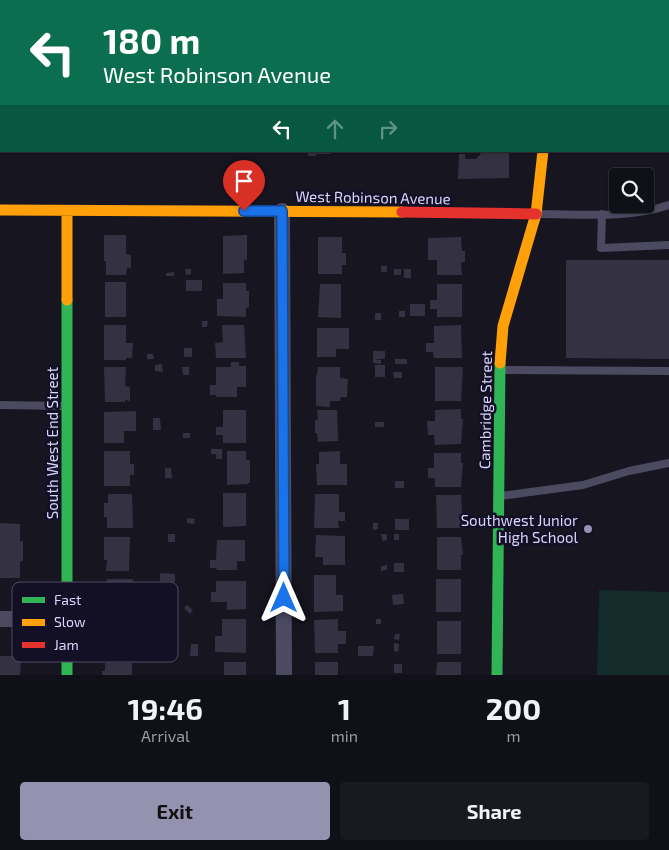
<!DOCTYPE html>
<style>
body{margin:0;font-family:"Exo 2",sans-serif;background:#191921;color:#f1f3f6;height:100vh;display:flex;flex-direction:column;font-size:19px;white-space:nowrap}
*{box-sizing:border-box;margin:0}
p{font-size:16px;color:#9c9da2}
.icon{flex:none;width:28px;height:28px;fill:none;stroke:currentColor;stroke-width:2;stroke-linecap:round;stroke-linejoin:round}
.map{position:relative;height:675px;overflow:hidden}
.side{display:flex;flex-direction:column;background:#101018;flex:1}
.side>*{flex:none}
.hud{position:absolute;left:0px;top:0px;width:670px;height:152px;box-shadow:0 1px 4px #0004,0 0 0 1px #303037;background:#0b6e4f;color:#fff;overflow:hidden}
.buttons{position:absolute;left:609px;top:168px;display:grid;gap:10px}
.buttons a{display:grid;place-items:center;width:45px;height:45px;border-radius:5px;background:#101018;box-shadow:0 1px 4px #0004,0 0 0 1px #303037;font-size:25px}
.pin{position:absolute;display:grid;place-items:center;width:42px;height:42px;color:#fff;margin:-51px -21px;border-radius:50% 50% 50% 0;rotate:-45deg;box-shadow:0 0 5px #0007}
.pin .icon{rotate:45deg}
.me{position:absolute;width:55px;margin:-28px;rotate:0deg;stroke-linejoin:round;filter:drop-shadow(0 0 4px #0008)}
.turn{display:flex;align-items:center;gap:18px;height:105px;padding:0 20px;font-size:22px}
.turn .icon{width:65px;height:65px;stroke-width:2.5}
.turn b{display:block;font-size:35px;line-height:42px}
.lanes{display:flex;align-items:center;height:48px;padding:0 20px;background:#0003;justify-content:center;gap:25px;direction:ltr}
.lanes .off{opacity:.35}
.eta{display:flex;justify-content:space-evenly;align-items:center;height:85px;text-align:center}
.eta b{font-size:30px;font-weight:700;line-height:35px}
.primary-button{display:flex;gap:10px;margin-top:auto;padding:10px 20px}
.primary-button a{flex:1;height:58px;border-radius:5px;background:#9592b0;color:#111;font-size:20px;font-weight:700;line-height:58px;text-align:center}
.primary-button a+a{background:#191921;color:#f1f3f6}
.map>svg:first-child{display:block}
</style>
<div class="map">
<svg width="669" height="675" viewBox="0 0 669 675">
<rect width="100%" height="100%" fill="#161520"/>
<path fill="#132b2b" d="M599,590L669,592V675H597Z"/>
<path fill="#343242" d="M308,151H331V154H316V156H308Z
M483,151H509V178L458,179L459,154H465V159H476Z
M104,235H126V254L131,255V268H127L126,275H106V261H104Z
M247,235V260H244V273L223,274V236Z
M318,237H342V253H346V265H342V274H318Z
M461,237L462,251H465V262H461L462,275H437V260H428V238Z
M566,260H669V359L566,358Z
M381,266H387V272H381Z
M185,269H191V274L186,275Z
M394,269H401V275H394Z
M404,269H411V278H404Z
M174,272V276H166V273Z
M186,280H202V291H186Z
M105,282H126V317H105Z
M223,283H246V291H249V307L246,308V317L217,316V299H223Z
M320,284H341V318L318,317Z
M437,284H462V317H437V309H430V300H437Z
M410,304H425V316H410Z
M399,311H405V317H399Z
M375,313H381V320H375Z
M202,321H208L207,327H202Z
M104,325H126V343H133L132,358H126V360H104Z
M222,325H244L246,358H216L215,343L223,342Z
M461,325L462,358H434L433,352H426V343H434V326Z
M317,328H349V349H336V357H317Z
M184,348H192V357H184Z
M373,351H385V359H373Z
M147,354H153L154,359H147Z
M373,359L381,360V364L373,363Z
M395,359H407V364H395Z
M231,362H239V366H246V387H237V397H216V395H210V385H216V367H231Z
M162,364L163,372L155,371V365Z
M375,365H385V377H375Z
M104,367H126L125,386L130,387V401L125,400V402H105Z
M182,367H189V375H183Z
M318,367H340V378L348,379L347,397H341L340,401H330V407L316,406V375H317Z
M435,367H463L461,401H435Z
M393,372H402V378H394Z
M461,409V419H463L461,444L435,445L434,435H428L427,421H435V410Z
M223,410H246V443H223V435H216V427H223Z
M317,410H337L338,441L318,442L317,433H315V420H318Z
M136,411V431H124V443H104V412Z
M153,418H160L161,430H153Z
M375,422H384V427H375Z
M183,433H190V438H183Z
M211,449H222V459H216V454H211Z
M104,451H130V464H134V475H130V486H104Z
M227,451H246V460H250V483H248V484L227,485Z
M340,451V464H347V485H317L316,464H319V452Z
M434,453H461V463H463L461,487H435V478H428V468H434Z
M165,468H171L172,478H165Z
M395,481H404V488H395Z
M223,493H246V526L223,527Z
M108,494H132L133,528H107V517H104V503H108Z
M315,494H339V512H345V521H338L339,528H314Z
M436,495H461L462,511L461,528H437Z
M187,518L195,519L194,524L187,523Z
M395,519H409V530H395Z
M0,523L20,524V541H23V561H20V578H0Z
M373,523H378V529L373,530Z
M168,534H175V542H168Z
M381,534H387V540L382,541Z
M394,534H399V540H394Z
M316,535L345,536V565H323V557H315Z
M104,537H130L129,571H106L107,560H104Z
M437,537H461L463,555H461V570H437Z
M217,540H245V561H237V570H217L216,568H210V560H216Z
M394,563H404V572H394Z
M387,565V570L381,571V566Z
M160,573L175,574V582L160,581Z
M314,575H336V595H343V611L314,612Z
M107,579H133V590H139V604L133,605V613H107V601H105Z
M436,579H461V612H436Z
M216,581H246V609L227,610V602H211V592H216Z
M403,594L404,604L393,605L392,595Z
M187,605L193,610L190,614L184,608Z
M222,619H246V653L215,652V636H222Z
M338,619V631H346V644H338V653H315L314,620Z
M376,619H381V624H376Z
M437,621H461V654H437Z
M395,634H400L399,640L394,639Z
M394,643L399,644L398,652L394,651Z
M191,644H198V656H190Z
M358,646H374L373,656H358Z
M0,656H21L20,675H0Z
M224,662H246V675H224Z
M315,662H338V675H315Z
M437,662H461V675H436Z
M105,663H132V675H102V671H105Z
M394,664H402V673H394Z"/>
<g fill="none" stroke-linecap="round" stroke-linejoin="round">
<path stroke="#4b4a61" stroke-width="8" d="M537,214C580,214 628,219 669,205
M602,214L601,248L669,245
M501,370L669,371
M0,405L65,406
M500,496L583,485L629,471L669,463"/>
<path stroke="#4b4a61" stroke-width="16" d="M282,211L284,675
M0,619H67"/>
<path stroke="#30b455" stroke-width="11" d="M67,300V675
M497,675L500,363"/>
<path stroke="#ff9f0a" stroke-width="11" d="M0,210L402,212
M67,211V300
M500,363L503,326L536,214L543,151"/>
<path stroke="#e5322d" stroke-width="11" d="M560,0V1
M402,212L536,214"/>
</g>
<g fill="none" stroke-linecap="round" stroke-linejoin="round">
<g stroke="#114b97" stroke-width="12">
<path id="route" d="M244,211H282L284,598"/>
</g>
<use href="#route" stroke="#1a73e8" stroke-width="9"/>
</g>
<circle fill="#9592b0" stroke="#131025" stroke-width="2" cx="588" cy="529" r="5"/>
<g text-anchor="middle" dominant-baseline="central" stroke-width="5" stroke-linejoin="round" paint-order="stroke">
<g font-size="15" fill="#d9d5fd" stroke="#131025">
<text transform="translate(373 197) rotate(1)">West Robinson Avenue</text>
<text transform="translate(485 410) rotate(-89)">Cambridge Street</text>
<text transform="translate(52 443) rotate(-90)">South West End Street</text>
</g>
<g font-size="15" fill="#d9d5fd" stroke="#131025" text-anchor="end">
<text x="578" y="520">Southwest Junior<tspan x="578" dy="17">High School</tspan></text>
</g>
</g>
<rect x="12" y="582" width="166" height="80" rx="8" fill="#131025" stroke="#4e4b66" stroke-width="1"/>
<rect x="22" y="597" width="23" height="6" fill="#30b455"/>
<rect x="22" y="619" width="23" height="7" fill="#ff9f0a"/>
<rect x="22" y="642" width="23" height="6" fill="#e5322d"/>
<g font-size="14" fill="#d9d5fd">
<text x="54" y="605">Fast</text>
<text x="54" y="627">Slow</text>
<text x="54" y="650">Jam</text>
</g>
</svg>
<div class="buttons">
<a><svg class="icon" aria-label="search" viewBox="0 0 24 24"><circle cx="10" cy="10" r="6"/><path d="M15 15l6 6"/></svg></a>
</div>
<div class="pin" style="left:244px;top:211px;background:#d93025"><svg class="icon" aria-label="arrive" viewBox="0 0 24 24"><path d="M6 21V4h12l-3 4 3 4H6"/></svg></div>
<svg class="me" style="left:284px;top:598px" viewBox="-20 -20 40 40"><path d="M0-17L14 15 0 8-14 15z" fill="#1a73e8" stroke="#fff" stroke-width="4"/></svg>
<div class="hud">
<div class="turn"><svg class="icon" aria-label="left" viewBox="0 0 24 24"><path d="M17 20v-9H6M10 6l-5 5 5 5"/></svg><div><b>180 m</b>West Robinson Avenue</div></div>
<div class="lanes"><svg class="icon" aria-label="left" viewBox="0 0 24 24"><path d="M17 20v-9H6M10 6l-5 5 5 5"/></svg><svg class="icon off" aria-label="ahead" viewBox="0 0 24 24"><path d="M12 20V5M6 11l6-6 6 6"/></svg><svg class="icon off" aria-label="right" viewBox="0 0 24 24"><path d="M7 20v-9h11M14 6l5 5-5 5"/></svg></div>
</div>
</div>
<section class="side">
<div class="eta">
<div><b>19:46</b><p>Arrival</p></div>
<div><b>1</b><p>min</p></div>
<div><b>200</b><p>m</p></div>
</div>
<div class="primary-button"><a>Exit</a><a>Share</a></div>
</section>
